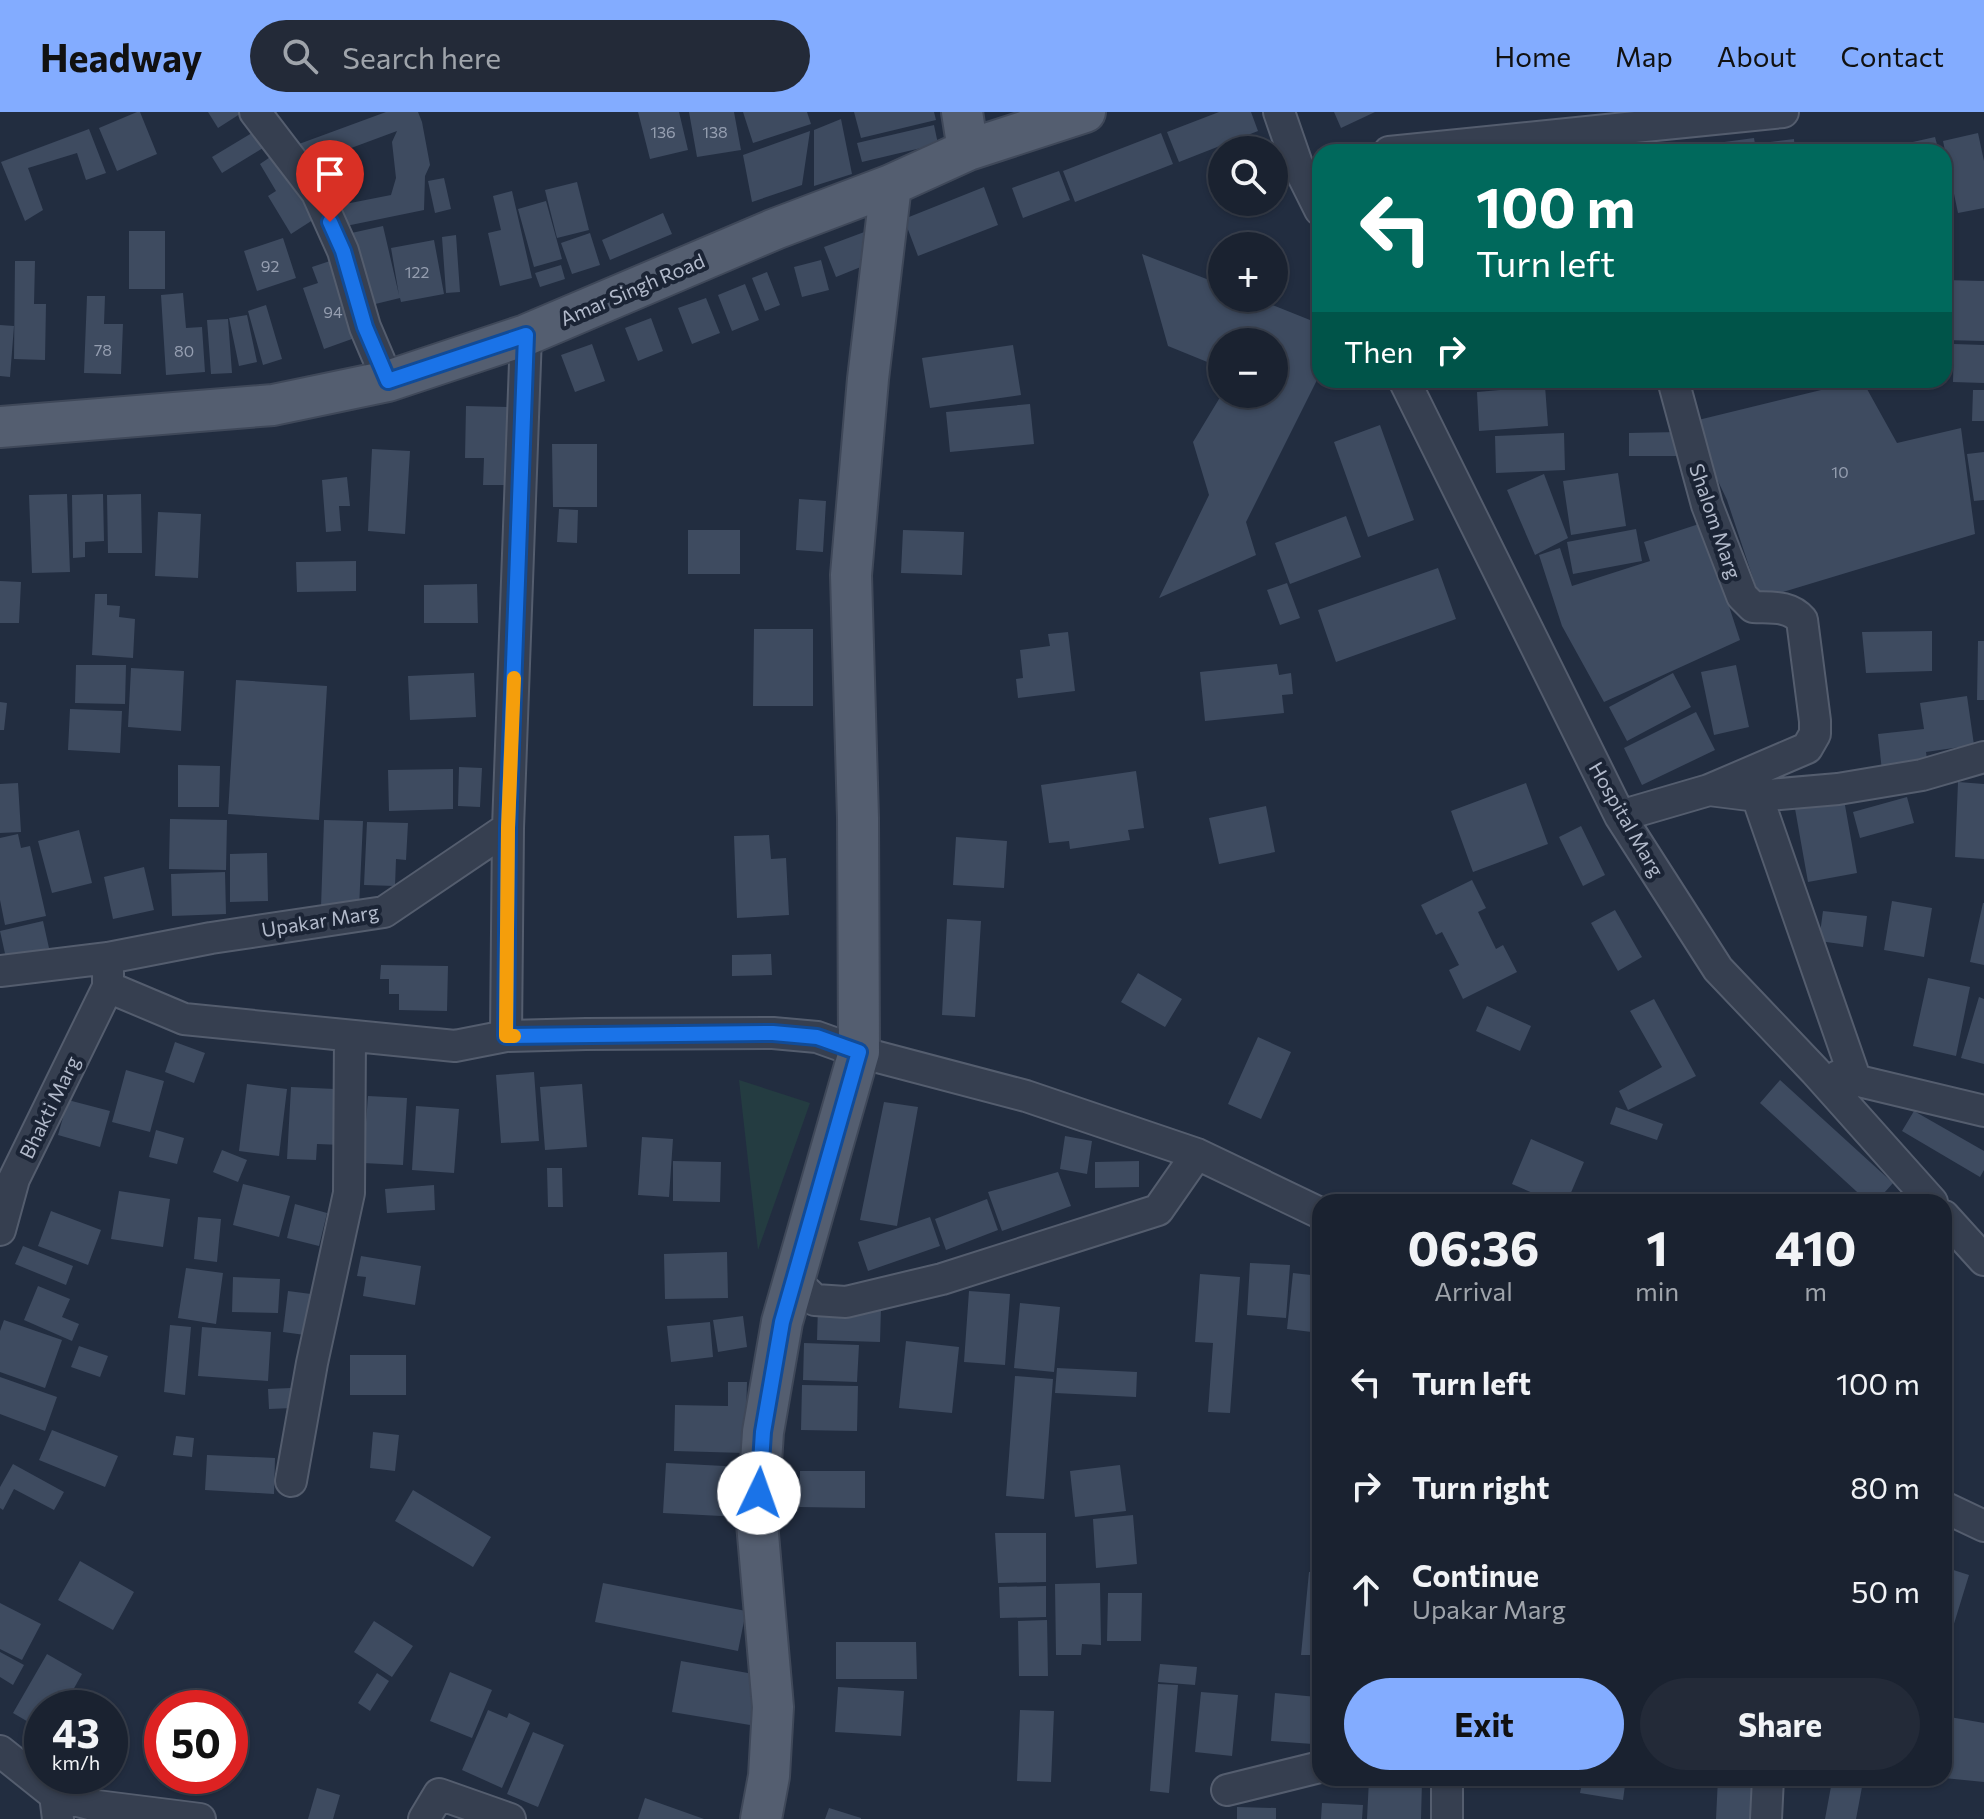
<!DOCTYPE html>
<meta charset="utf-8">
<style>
body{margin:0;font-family:Commissioner,sans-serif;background:#232a38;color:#f1f3f6;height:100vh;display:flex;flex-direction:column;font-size:30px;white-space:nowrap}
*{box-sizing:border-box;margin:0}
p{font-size:26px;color:#9fa4ab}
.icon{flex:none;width:44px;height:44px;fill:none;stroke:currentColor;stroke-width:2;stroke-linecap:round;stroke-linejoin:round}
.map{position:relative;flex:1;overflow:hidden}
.panel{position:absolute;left:1312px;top:1082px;width:640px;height:592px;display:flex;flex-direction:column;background:#1a2230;border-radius:24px;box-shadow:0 2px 6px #0004,0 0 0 2px #383f4c}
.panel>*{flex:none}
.top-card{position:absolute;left:1312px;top:32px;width:640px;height:244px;border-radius:24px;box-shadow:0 2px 6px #0004,0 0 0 2px #383f4c;background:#00695c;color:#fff;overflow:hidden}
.fabs{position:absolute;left:1208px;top:24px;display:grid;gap:16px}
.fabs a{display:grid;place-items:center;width:80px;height:80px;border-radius:50%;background:#1a2230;box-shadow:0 2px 6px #0004,0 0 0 2px #383f4c;font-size:40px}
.speed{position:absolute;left:24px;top:1578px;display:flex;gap:16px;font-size:40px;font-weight:700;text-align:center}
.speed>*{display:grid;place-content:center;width:104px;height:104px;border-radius:50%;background:#1a2230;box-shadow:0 2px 6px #0004,0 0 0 2px #383f4c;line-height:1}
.speed small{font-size:20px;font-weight:400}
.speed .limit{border:12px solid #d22;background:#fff;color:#111}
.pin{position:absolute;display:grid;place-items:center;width:68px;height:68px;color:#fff;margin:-82px -34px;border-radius:50% 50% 50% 0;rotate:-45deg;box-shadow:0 0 8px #0007}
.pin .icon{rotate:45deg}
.me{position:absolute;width:88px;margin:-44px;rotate:3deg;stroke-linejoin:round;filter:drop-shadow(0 0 6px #0008)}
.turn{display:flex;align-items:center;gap:28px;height:168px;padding:0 32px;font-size:36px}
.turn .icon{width:104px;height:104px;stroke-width:2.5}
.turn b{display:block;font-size:56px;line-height:68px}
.then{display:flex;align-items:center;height:76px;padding:0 32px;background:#0003;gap:16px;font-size:30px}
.eta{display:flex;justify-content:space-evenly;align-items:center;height:136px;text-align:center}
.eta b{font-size:48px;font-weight:700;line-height:56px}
.cta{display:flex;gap:16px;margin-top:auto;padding:16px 32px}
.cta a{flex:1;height:92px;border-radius:48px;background:#83acff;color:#111;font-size:32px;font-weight:700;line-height:92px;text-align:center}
.cta a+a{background:#232a38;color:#f1f3f6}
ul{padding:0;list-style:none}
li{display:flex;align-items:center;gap:24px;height:104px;padding:0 32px}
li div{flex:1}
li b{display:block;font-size:30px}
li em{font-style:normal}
header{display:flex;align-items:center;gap:48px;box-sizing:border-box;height:112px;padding:0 40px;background:#83acff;color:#111}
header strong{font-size:38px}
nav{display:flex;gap:44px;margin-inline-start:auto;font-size:28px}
.search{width:560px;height:72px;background:#232a38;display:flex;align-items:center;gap:20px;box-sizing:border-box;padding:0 28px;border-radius:44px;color:#9fa4ab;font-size:30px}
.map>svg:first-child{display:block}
</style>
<header>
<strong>Headway</strong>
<div class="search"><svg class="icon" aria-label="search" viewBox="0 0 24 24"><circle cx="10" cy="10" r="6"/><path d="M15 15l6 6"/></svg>Search here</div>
<nav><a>Home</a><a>Map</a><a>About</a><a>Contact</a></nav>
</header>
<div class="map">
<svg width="1984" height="1707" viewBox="0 0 1984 1707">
<rect width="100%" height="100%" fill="#222d40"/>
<path fill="#243c41" d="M739,968L810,991L758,1138Z"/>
<path fill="#3e4b60" d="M137,0H140L157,42L117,59L99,16Z
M208,0H243L218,16Z
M386,0H418L422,10L430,53L425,64L424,98L341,115L335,94L391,83L396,66L392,30L397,19L308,52L299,32Z
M638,0H679L688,38L650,47Z
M689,0H734L741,38L697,45Z
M743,0H807L811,12L753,31Z
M854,0H934L936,8L861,26Z
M1219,0H1251L1258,19L1179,50L1167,20Z
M1334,0H1375L1341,16Z
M841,7L852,62L814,74V18Z
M934,13L938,32L862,50L857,31Z
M262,15L271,31L222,61L212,45Z
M89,17L106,61L86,68L77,41L28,56L43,98L25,109L1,50Z
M810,19L802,73L752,90L743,43Z
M1161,21L1173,52L1075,90L1063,59Z
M1978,21L1984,49V96L1958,101L1943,29Z
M1935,25L1939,40H1905L1904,32Z
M1754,26L1755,32L1794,27L1795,40H1718L1717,31Z
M1709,30L1711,40H1676V35Z
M279,39L319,104L291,122L268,84L276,79L260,52Z
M1059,59L1070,88L1023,106L1012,76Z
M444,66L451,97L435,101L428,69Z
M1945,67L1953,101L1944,103V68Z
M577,70L589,118L557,126L545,78Z
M984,75L998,113L918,144L904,107Z
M512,79L532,166L500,174L488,121L501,118L493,84Z
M546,89L562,147L534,155L518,97Z
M663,101L672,122L610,148L602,128Z
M383,114L399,183L391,136L434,128L444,182L401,190L400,186L363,195L347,122Z
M129,119H165V177H129Z
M867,119L878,148L836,165L824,135Z
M590,121L600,153L572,162L561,131Z
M456,123L460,180L446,181L442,125Z
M283,126L296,166L257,179L244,139Z
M1142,142L1222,173V186H1255L1320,212V262L1246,410L1256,443L1159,486L1209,383L1193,330L1222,282H1274V230H1222V256L1168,234Z
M336,147L363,223L324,237L303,176L318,171L312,155Z
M821,148L829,178L802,185L794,155Z
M15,149H35L34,192H46L45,248L14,247Z
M561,153L565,167L540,175L535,161Z
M767,160L780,193L765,199L752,166Z
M1944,168L1984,169V229L1944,228Z
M745,172L759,208L732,219L718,183Z
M183,181L186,216L202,215L205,260L166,263L161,183Z
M87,184H105L104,212H123L121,262L84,261Z
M706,186L720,221L692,232L678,196Z
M266,193L282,247L263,253L248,199Z
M247,203L257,250L239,254L229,206Z
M651,206L663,239L638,249L625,216Z
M228,207L232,261L211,262L207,208Z
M0,213L14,214L10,265L0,264Z
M592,232L605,269L575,280L561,243Z
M1954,232L1984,233V271L1953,270Z
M1013,233L1021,283L930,296L922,246Z
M1481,268H1528V271L1481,272Z
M1862,268L1897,331L1961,316L1975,422L1760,487L1727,388L1690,310Z
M1545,274L1548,314L1479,319L1477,280Z
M1973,278H1984V309H1972Z
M1030,292L1034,332L950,340L946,300Z
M466,294L508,295L507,373H483L484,346H465Z
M1380,313L1414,408L1368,425L1334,330Z
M1678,320L1679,344H1629V321Z
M1564,321L1565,358L1496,361L1495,324Z
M552,332H597V395H553Z
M372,337L410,339L405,422L368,419Z
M1984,340V388L1974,389L1967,342Z
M1618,361L1626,414L1571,423L1563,369Z
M1544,362L1568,426L1535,443L1507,378Z
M347,365L350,394H339L341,419L326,420L322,368Z
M67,382L70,460L32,461L29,383Z
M103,382L104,429L85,430V445L73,446L72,383Z
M141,382L142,441H108L107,383Z
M799,387L826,389L823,440L796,438Z
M559,397L578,398L577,431L557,430Z
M158,400L201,402L198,466L155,464Z
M1346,404L1361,445L1290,472L1275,431Z
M1702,411L1740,528L1604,590L1562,514L1539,443L1560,436L1572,474L1650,449L1644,430Z
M1636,417L1642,449L1573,462L1567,430Z
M688,418H740V462H688Z
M903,418L964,420L962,463L901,461Z
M356,449V479L297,480L296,450Z
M1438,456L1456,507L1336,550L1318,498Z
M0,469L21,470L19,511H0Z
M1287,471L1300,506L1280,513L1267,478Z
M477,472L478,511H424V473Z
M95,482H107V493L120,494L119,505L135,507L133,546L92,543Z
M754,517H813V594H753Z
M1932,519V559L1866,561L1862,520Z
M1068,520L1075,579L1018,586L1016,567L1023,566L1020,538L1050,534L1048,522Z
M1978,529H1984V588H1977Z
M1277,552L1279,563L1291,561L1293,582L1282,583L1284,601L1205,609L1200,560Z
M76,553H126L125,592L75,591Z
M1736,553L1749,615L1714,623L1701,560Z
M131,556L184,559L181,619L128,615Z
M474,561L476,605L410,608L408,564Z
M1673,561L1691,595L1627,629L1609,595Z
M236,568L327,574L319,708L228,702Z
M1967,584L1974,633L1926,640L1928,654L1882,659L1878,622L1924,617L1920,591Z
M0,590L7,591L4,618H0Z
M70,597L122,599L120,641L68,638Z
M1696,600L1715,638L1642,673L1624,636Z
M178,653L220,654L219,695H178Z
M459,655L482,656L480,695L458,694Z
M453,657V697L389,699L388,658Z
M1136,659L1144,716L1128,718L1130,728L1070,737L1069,729L1049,731L1041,673Z
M1958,670L1984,672V747L1955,745Z
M18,671L21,720L0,721V672Z
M1526,671L1548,732L1473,760L1451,699Z
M1843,682L1857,761L1808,770L1794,691Z
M1907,685L1914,711L1860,726L1853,700Z
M1266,694L1275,740L1219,752L1209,706Z
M170,707L227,708L226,758L169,757Z
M324,708L363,709L359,796L321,795Z
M367,710L408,711L406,748L396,747L395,774L364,773Z
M1581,714L1605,763L1583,774L1559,725Z
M79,718L92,771L52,781L38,729Z
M18,722L21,736L30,734L46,804L5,813L0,788V726Z
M769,723L771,747L786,746L789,803L737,806L734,724Z
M956,725L1007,729L1004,776L953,773Z
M267,741L268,789L230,790V742Z
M144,755L154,798L113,807L104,765Z
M225,760L226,802L172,804L171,762Z
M1472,768L1486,796L1478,800L1496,837L1503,833L1517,860L1463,887L1449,858L1459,853L1442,820L1436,823L1421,793Z
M1892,789L1932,796L1924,845L1884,838Z
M1983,791H1984V853L1970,850Z
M1615,798L1642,845L1618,859L1591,811Z
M1823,799L1867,804L1863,835L1819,829Z
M947,807L981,809L975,905L942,903Z
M43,809L49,836L6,846L0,819Z
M771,842L772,863L732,864V843Z
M381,853L448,854L447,899L399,898V882H389V867H380Z
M1138,861L1182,887L1165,915L1121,890Z
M1928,866L1970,875L1956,944L1913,934Z
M1979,885L1984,887V952L1961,946Z
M1654,887L1696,964L1628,998L1619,979L1662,955L1630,899Z
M1487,894L1531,914L1520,939L1476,919Z
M1258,925L1291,940L1261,1007L1228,992Z
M175,930L205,941L194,971L165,960Z
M126,958L164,969L150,1020L112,1010Z
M534,960L539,1029L501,1031L496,963Z
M1780,968L1893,1071L1876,1090H1868L1760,991Z
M247,972L287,977L279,1044L239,1039Z
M582,972L587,1035L545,1038L540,975Z
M291,975L335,977L333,1007L344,1008L342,1033L317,1032L316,1048L287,1047Z
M368,984L407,986L403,1053L363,1051Z
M68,988L110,999L100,1035L58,1023Z
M884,990L918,995L897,1114L860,1108Z
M416,994L459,997L454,1061L412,1058Z
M1616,995L1663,1012L1657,1028L1610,1012Z
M1914,999L1984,1039V1058L1980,1065L1902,1019Z
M156,1018L184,1026L177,1052L149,1045Z
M1065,1024L1092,1029L1087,1062L1060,1057Z
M642,1025L673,1027L669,1085L638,1083Z
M1531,1027L1584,1050L1567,1090H1554L1512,1072Z
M222,1038L247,1048L238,1070L213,1060Z
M673,1049L721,1050L720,1090L673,1089Z
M1139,1049V1075L1095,1076V1050Z
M547,1056H562L563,1095H548Z
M1058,1060L1071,1094L1002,1119L988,1080Z
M243,1072L290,1084L279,1125L233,1113Z
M434,1073L435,1098L387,1101L385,1077Z
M119,1079L170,1087L163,1135L111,1127Z
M987,1087L998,1118L946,1138L935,1107Z
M295,1092L327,1101L319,1134L287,1126Z
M51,1099L101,1118L88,1153L38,1134Z
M198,1105L221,1107L217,1150L194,1147Z
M930,1105L940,1134L868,1159L858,1130Z
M23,1134L73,1154L66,1173L15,1152Z
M727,1140L728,1186L665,1187L664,1142Z
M361,1144L421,1154L415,1193L363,1184L366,1165L357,1164Z
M1250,1151L1290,1153L1286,1206L1247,1203Z
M186,1156L223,1161L216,1212L178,1206Z
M1293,1161L1320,1164V1221L1287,1217Z
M1200,1162L1240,1165L1230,1301L1208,1300L1213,1231L1195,1230Z
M233,1165L280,1167L278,1201L232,1200Z
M38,1174L70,1187L62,1205L79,1212L72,1229L24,1208Z
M288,1179L311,1182L305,1223L283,1220Z
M969,1179L1010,1182L1005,1253L964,1250Z
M1020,1191L1060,1195L1054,1260L1014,1256Z
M818,1194L881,1196L880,1230L817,1228Z
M743,1204L747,1235L718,1240L713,1208Z
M4,1208L62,1228L45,1276L0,1260V1219Z
M710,1210L713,1245L671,1250L667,1214Z
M170,1213L191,1215L185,1283L164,1280Z
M202,1215L271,1220L268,1269L198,1264Z
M906,1229L959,1235L952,1301L899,1296Z
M804,1231L859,1233L857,1270L803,1268Z
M79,1234L108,1244L100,1265L71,1255Z
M350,1243H406V1283H350Z
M1057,1256L1137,1260L1136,1285L1055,1281Z
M1015,1264L1053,1267L1044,1387L1006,1384Z
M0,1265L57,1285L45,1319L0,1302Z
M728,1270H747L745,1341L674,1339L675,1293L728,1294Z
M802,1273L858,1274L857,1319L801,1318Z
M291,1276L292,1296L269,1297L268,1277Z
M52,1318L118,1344L105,1375L39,1348Z
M373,1320L399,1323L395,1359L370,1356Z
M176,1324L194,1326L192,1345L173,1343Z
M207,1343L275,1346L274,1382L205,1378Z
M666,1351L744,1355L741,1405L663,1401Z
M13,1352L64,1380L54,1398L14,1377L3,1398L0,1396V1375Z
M1120,1353L1126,1399L1075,1405L1070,1359Z
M800,1359H865V1396L799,1395Z
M413,1378L491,1425L473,1455L395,1409Z
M1133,1403L1137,1452L1096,1456L1093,1407Z
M995,1421H1046V1470L998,1471Z
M80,1449L134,1480L113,1518L58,1488Z
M1944,1455L1969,1463L1949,1528L1944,1527Z
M1309,1460H1320V1543H1301Z
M603,1471L746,1499L738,1539L595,1510Z
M1100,1471L1101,1533L1082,1532L1081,1543H1056L1055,1472Z
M1046,1474V1505L1000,1506L999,1475Z
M1108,1481H1142L1141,1529H1107Z
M0,1491L41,1512L22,1548L0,1537Z
M1047,1508L1048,1564H1019L1018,1509Z
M374,1509L413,1534L392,1565L354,1540Z
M836,1530H916L917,1567H836Z
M0,1540L24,1553L13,1573L0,1565Z
M47,1542L82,1562L63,1596H42V1618L13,1601Z
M681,1549L759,1563L750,1613L672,1600Z
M1160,1552L1197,1555L1195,1573L1158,1570Z
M450,1560L492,1578L472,1626L430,1609Z
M377,1561L389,1569L370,1599L358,1591Z
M1158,1572L1178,1573L1169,1681L1150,1679Z
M838,1575L904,1579L901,1624L835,1620Z
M1201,1580L1238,1583L1232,1644L1195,1640Z
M1275,1581L1317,1585L1313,1632L1271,1629Z
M488,1598L507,1606L509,1601L530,1611L502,1676L462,1658Z
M1020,1598L1054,1599L1051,1670L1017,1669Z
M1944,1604L1984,1611V1670L1944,1666Z
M533,1620L564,1633L538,1695L507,1682Z
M1583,1666H1626L1623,1688L1580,1681Z
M1718,1666H1763L1761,1707H1716Z
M1369,1667L1422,1669L1421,1707H1367Z
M1832,1669L1862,1675L1856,1707H1825Z
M317,1676L340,1683L333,1707H308Z
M645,1686L704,1707H638Z
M1322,1691L1363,1693L1362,1707H1321Z
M1237,1695L1276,1696V1707H1237Z
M829,1696L861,1706V1707H825Z"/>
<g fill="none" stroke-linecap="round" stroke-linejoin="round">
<g stroke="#545d6e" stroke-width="34">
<path id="minor" d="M255,0L317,81L343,139L365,215L388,269
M1279,0L1297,52L1320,98
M1389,40L1783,0
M1404,268L1620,704L1718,857L1815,959L1932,1090
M1673,268L1707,393L1742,484L1753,495C1771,496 1789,493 1802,508L1815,609V622L1807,636L1709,678
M1757,684L1856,969
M1620,704L1709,678L1757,684L1838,677L1922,663L1984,645
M108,846V875L184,907L455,934L506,924L586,922L773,921L817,925L859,940L1026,984L1197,1042L1320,1101
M0,859L108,846L211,826L384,800L508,716L526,223
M506,924L508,716
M1838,964L1984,999
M1944,1104L1984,1148
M0,1118L14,1067L108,875
M795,1169L815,1188L846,1190L942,1167L1158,1098L1197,1042
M291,1369L312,1251L349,1081L350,924
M1944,1395L1984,1414
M0,1639L55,1683L58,1707
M1227,1678L1320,1655
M55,1683L97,1694L200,1707
M424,1707L439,1682L510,1707
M1447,1707V1666
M1766,1707L1768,1666"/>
</g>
<g stroke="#3f4859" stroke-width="44">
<path id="major" d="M962,0L968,38
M0,315L273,293L388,269L526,223L775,117L891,73L968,38L1085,0
M761,1707L769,1664L773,1595L757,1411L763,1320L782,1210L859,940L858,706L851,463L868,267L891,73"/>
</g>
<use href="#minor" stroke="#363f50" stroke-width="30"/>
<use href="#major" stroke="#545e70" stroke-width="40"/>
</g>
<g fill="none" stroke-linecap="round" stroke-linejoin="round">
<g stroke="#114b97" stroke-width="20">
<path id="route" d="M330,110L343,139L365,215L388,269L526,223L508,716L506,924L773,921L817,925L859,940L782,1210L763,1320L759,1381"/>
</g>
<use href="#route" stroke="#1a73e8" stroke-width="14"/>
<path stroke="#f59e0b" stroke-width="14" d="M514,924H506L508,716L514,566"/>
</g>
<g text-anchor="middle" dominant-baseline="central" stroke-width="8" stroke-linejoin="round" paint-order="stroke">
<g font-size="16" fill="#959eb0">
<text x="663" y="19">136</text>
<text x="715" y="19">138</text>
<text x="270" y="153">92</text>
<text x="417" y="159">122</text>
<text x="333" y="199">94</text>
<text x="103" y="237">78</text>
<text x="184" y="238">80</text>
<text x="1840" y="359">10</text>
</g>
<g font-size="20" fill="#b2bacb" stroke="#1b2435">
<text transform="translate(632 177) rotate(-23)">Amar Singh Road</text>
<text transform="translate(1716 409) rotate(71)">Shalom Marg</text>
<text transform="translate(1627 707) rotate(60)">Hospital Marg</text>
<text transform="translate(320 808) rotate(-9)">Upakar Marg</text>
<text transform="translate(49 995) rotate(-64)">Bhakti Marg</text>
</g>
</g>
</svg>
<div class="fabs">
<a><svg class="icon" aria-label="search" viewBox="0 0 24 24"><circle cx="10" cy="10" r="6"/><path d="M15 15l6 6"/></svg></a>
<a>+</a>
<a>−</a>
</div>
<div class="speed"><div>43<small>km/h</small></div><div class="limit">50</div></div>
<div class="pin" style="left:330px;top:110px;background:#d93025"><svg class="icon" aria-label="arrive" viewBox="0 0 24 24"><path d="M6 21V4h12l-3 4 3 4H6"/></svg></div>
<svg class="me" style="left:759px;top:1381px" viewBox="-20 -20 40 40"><circle r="19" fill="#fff"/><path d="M0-13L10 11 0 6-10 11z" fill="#1a73e8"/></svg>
<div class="top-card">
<div class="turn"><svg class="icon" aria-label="left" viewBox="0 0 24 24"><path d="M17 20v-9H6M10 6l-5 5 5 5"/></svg><div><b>100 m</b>Turn left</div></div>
<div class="then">Then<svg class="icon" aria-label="right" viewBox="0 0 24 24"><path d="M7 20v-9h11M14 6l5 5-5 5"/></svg></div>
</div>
<section class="panel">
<div class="eta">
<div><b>06:36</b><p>Arrival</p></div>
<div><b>1</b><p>min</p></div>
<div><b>410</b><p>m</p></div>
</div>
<ul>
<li><svg class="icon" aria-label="left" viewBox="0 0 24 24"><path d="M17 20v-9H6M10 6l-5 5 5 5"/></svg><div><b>Turn left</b></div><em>100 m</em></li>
<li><svg class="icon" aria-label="right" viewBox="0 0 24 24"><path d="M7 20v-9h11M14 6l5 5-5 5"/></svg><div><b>Turn right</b></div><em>80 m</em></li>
<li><svg class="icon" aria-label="ahead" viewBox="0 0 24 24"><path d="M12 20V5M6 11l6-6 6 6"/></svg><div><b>Continue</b><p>Upakar Marg</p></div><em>50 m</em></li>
</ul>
<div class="cta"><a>Exit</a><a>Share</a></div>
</section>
</div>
